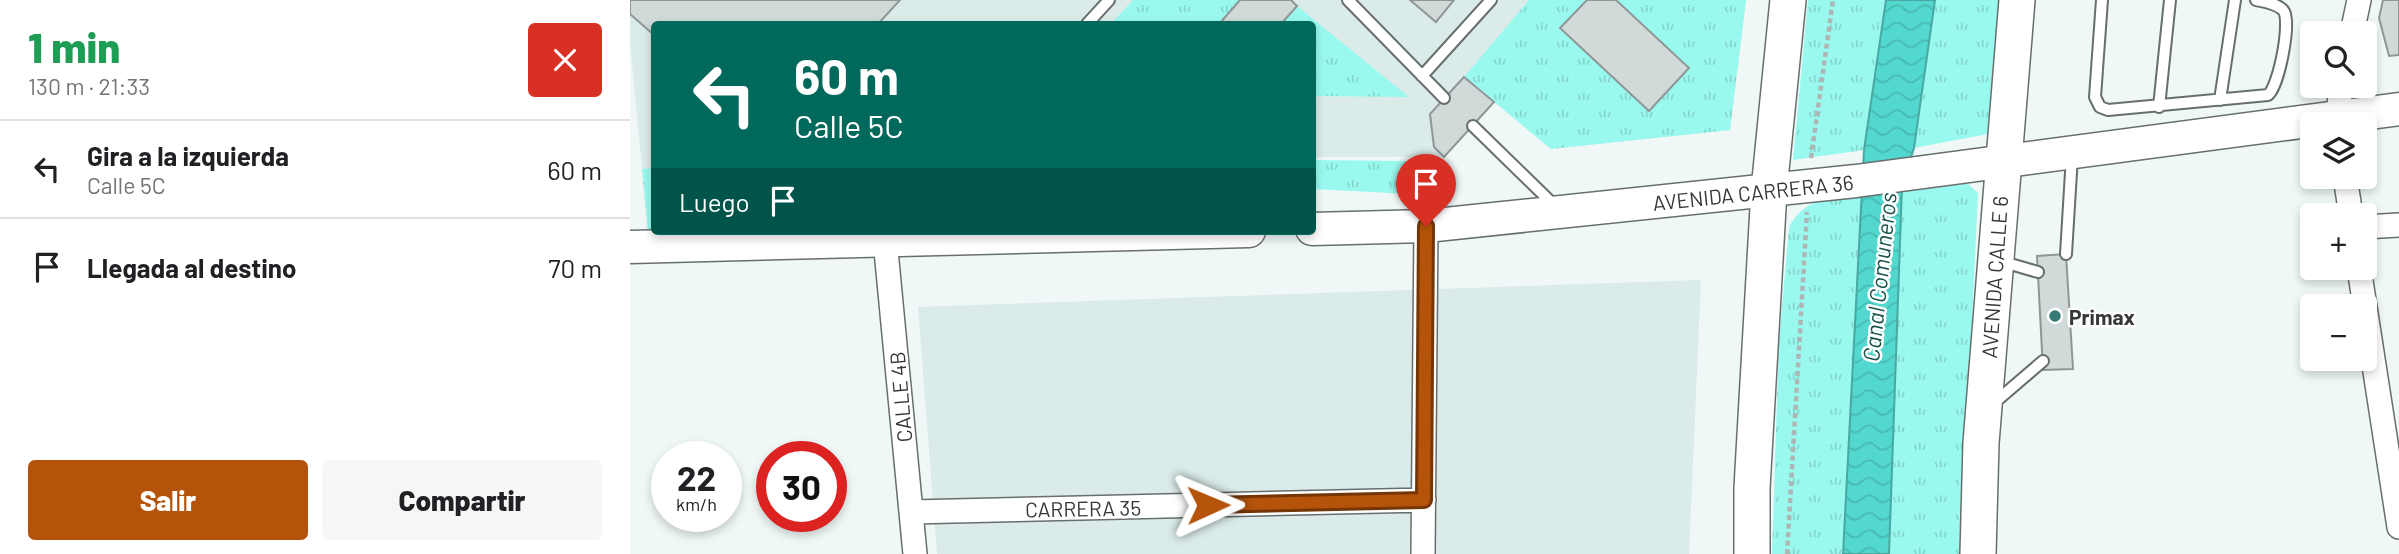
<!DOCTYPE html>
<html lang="es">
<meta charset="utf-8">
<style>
body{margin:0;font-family:Barlow,sans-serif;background:#f6f6f6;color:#202124;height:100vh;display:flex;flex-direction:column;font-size:26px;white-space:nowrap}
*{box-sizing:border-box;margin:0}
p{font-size:23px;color:#757577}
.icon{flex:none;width:38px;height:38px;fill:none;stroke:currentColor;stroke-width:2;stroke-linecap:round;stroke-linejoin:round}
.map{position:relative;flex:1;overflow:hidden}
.details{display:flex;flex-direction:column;background:#fff;width:630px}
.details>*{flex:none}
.guide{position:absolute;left:21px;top:21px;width:665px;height:214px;border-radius:7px;box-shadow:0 4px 10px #0003;background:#00695c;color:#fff;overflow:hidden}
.tools{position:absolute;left:1670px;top:21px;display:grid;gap:14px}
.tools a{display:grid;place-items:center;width:77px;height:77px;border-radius:7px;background:#fff;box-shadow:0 4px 10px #0003;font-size:35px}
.speed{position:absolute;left:21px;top:441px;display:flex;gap:14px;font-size:35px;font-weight:700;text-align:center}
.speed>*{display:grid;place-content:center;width:91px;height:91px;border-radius:50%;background:#fff;box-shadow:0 4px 10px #0003;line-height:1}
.speed small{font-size:18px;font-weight:400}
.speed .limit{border:10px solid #d22;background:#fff;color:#111}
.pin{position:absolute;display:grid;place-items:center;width:60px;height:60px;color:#fff;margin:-72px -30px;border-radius:50% 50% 50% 0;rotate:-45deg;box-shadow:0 0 7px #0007}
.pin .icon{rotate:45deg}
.me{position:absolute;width:77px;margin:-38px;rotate:89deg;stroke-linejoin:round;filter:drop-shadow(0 0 5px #0008)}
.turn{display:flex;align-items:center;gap:24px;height:147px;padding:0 28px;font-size:32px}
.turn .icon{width:91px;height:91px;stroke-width:2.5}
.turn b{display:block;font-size:49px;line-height:60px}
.then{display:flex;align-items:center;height:66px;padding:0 28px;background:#0003;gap:14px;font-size:26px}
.round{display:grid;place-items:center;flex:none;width:74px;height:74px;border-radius:7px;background:#f6f6f6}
.head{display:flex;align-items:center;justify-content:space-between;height:119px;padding:0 28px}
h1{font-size:42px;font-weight:800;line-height:52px;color:#1e9e55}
.action{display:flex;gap:14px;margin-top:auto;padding:14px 28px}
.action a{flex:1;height:80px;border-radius:7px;background:#b45309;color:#fff;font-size:28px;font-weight:800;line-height:80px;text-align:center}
.action a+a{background:#f6f6f6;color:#202124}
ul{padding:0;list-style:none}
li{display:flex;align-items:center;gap:21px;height:98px;padding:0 28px;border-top:2px solid #e0e0e0}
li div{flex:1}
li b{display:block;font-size:26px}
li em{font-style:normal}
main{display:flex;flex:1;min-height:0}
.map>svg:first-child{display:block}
</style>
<main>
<section class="details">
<div class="head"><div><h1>1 min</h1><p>130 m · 21:33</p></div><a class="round" style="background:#d93025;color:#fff"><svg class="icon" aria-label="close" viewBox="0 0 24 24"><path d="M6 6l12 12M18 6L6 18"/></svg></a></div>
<ul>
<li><svg class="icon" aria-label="left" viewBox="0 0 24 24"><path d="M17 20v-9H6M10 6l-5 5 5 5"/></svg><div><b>Gira a la izquierda</b><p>Calle 5C</p></div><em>60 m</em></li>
<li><svg class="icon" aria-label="arrive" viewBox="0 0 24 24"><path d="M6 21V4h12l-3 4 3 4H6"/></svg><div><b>Llegada al destino</b></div><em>70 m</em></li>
</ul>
<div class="action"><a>Salir</a><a>Compartir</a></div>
</section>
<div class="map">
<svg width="1769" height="554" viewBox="0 0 1769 554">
<defs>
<pattern id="grass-tufts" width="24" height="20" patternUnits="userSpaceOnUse" patternTransform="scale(1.75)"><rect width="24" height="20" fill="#9af9ef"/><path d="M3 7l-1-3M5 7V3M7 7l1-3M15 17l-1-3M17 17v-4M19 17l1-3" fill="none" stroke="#85d6ce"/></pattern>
<pattern id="water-waves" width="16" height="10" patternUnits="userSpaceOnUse" patternTransform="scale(1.75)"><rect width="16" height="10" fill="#52d8ce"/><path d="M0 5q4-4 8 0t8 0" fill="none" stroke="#48bab2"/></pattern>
</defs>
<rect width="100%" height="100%" fill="#eff8f7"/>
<path fill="#daebe9" d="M0,0H1116L1100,130L921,149L861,99L814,157H683L682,24H24V168L12,169L0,43Z
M1071,280L1059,554H307L288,307Z"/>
<path fill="url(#grass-tufts)" d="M503,0H610L589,24H481Z
M899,0H1116L1100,130L921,149L834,77Z
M1178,0H1256L1234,150L1163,160Z
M1305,0H1373L1358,134L1284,148Z
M667,6L779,97L683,96L682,24H651Z
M682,160L782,161L818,196L683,189Z
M24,168V231L18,232L12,169Z
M1323,180L1337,183L1348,193L1331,554H1259L1272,186Z
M1234,193L1213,554H1142L1149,341L1159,227C1176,196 1202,198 1234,193Z"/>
<path fill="url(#water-waves)" stroke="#49a8a1" stroke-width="2" d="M1256,0H1305L1284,148L1272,186L1259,554H1213L1234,150Z"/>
<path fill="#d1dad9" stroke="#8e9796" stroke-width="2" d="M0,0H270L248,24H24V35L0,14Z
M610,0H661L667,6L651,24H589Z
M780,0H824L806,22Z
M957,0H986L1059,68L1019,111L930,28Z
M1753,0H1769V55L1759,56L1749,18Z
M834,77L864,102L814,157L804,147L800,114Z
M1436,254L1443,369L1413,370L1407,256Z"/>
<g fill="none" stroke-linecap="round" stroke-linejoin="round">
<g stroke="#676f6e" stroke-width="14">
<path id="service" d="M718,0L814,98
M1472,0L1465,97L1470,107L1478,110L1638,95C1649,86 1662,20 1653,10C1646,3 1635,2 1626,0
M457,24L479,0
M792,76L861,0
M1590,100L1605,0
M1529,107L1540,0
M843,126L924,205
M1436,254L1442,156
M1370,261L1408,272
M1364,403L1413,361"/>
</g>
<g stroke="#676f6e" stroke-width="26">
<path id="minor" d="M1722,33L1729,0
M1707,124L1711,86
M1715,177L1721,215
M1734,227L1769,225
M255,240L285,554
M1729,268L1769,527
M281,512L794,500
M793,554L796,226"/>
</g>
<g stroke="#676f6e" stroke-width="35">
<path id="secondary" d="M682,229L796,226L1226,181L1769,109
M0,247L619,231"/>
</g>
<g stroke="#676f6e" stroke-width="38">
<path id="primary" d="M1122,554V488L1139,190L1158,0
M1348,554L1351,443L1387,0"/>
</g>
<path stroke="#aeb5b5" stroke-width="4.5" stroke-dasharray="5 3.5" stroke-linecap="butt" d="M1181,158L1203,0
M1157,554L1177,212"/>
<use href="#service" stroke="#fff" stroke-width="10"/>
<use href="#minor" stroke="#fff" stroke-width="23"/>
<use href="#secondary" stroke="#fff" stroke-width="32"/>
<use href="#primary" stroke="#fff" stroke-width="35"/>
</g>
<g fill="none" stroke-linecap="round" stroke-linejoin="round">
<g stroke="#753606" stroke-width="18">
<path id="route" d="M578,505L794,500L796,226"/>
</g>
<use href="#route" stroke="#b45309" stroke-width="12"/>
</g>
<circle fill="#347b76" stroke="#fff" stroke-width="2.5" cx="1425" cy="316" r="7"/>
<g text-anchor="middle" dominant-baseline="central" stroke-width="5" stroke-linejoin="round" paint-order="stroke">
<g font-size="21" fill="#353838" stroke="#fff">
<text transform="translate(1123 192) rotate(-6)">AVENIDA CARRERA 36</text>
<text transform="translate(1364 277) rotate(-86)">AVENIDA CALLE 6</text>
<text transform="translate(270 397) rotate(-95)">CALLE 4B</text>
<text transform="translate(453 508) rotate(-1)">CARRERA 35</text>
</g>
<g font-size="21" font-weight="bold" fill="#353838" stroke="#fff" text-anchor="start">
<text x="1439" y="316">Primax</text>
</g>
<g font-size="23" font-style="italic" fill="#18524d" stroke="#fff">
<text transform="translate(1249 277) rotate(-84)">Canal Comuneros</text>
</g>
</g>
</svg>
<div class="tools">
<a><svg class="icon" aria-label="search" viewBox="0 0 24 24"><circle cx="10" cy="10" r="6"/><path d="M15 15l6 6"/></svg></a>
<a><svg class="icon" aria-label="layers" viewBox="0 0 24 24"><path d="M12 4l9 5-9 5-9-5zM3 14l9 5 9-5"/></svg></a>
<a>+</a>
<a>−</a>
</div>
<div class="speed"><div>22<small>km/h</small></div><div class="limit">30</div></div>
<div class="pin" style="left:796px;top:226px;background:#d93025"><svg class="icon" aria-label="arrive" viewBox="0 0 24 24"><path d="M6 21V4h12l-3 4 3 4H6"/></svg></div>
<svg class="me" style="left:578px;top:505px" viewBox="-20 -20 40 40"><path d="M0-17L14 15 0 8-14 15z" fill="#b45309" stroke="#fff" stroke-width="4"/></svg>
<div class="guide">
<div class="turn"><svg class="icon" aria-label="left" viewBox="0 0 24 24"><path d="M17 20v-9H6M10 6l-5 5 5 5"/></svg><div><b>60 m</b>Calle 5C</div></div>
<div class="then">Luego<svg class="icon" aria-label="arrive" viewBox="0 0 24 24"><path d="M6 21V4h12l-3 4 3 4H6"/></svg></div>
</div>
</div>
</main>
